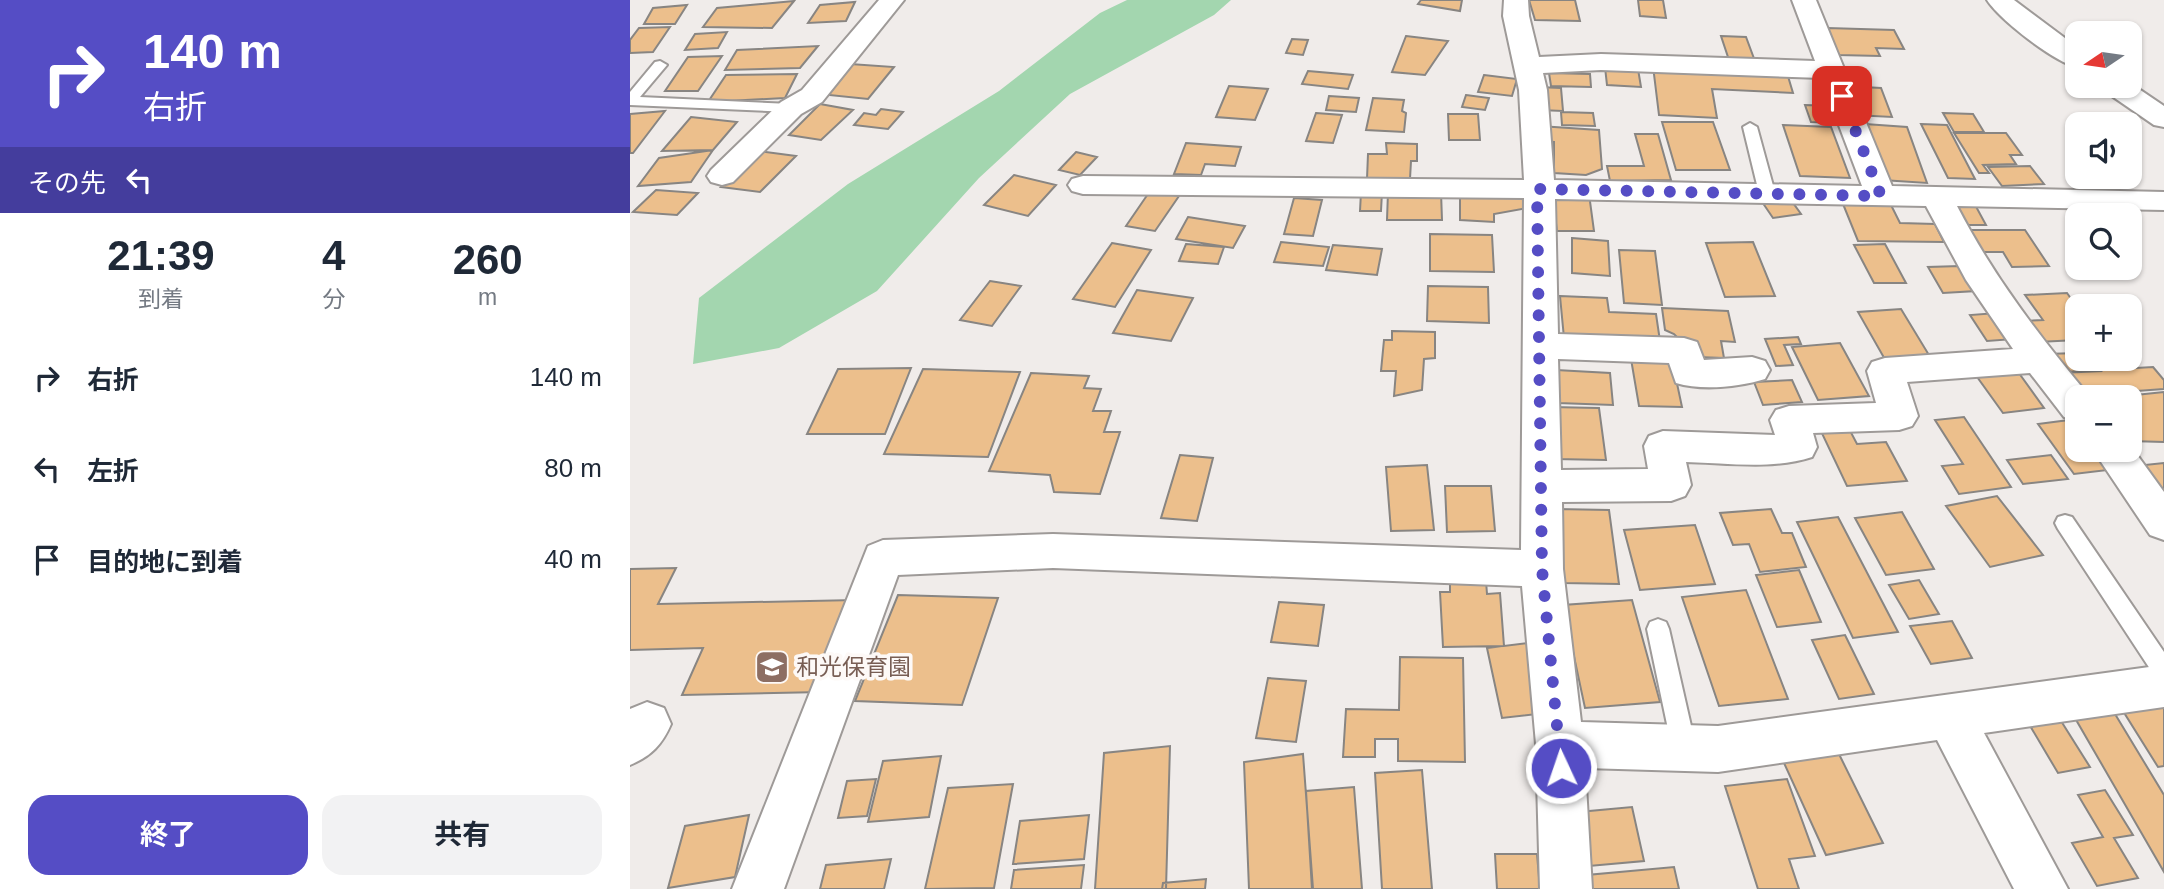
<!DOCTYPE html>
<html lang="ja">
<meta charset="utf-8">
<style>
body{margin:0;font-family:Arial,"Noto Sans JP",sans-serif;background:#f2f2f3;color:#1f2937;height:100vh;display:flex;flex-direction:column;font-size:26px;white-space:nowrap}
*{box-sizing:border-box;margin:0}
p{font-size:23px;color:#747a83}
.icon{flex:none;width:38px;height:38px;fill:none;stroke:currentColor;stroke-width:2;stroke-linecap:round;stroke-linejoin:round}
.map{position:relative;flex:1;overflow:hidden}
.sheet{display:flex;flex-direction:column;background:#fff;width:630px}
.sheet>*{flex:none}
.top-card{background:#554dc5;color:#fff;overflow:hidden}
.needle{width:46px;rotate:257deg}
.tools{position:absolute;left:1435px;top:21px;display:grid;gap:14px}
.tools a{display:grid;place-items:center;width:77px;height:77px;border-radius:14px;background:#fff;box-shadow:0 2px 5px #0004;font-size:35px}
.pin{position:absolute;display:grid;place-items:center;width:60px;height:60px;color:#fff;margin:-30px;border-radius:14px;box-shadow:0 4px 10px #0006}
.me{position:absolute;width:77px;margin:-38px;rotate:357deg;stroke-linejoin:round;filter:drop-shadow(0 0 5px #0008)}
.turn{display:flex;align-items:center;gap:24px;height:147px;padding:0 28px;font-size:32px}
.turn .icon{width:91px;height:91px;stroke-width:2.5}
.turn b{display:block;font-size:49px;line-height:60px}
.then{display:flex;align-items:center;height:66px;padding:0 28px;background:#0003;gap:14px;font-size:26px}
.eta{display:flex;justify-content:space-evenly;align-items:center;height:119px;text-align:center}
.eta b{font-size:42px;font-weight:700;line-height:49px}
.primary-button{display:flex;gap:14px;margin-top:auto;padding:14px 28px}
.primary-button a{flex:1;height:80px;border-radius:21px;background:#554dc5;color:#fff;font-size:28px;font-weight:700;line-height:80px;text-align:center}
.primary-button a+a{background:#f2f2f3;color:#1f2937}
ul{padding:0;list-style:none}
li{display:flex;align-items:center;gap:21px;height:91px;padding:0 28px}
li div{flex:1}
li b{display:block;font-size:26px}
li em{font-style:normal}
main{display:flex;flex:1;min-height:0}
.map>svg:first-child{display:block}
</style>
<main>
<section class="sheet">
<div class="top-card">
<div class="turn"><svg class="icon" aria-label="right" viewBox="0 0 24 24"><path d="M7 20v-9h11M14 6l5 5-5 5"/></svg><div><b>140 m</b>右折</div></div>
<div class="then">その先<svg class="icon" aria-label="left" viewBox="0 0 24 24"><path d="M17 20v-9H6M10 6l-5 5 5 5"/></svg></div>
</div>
<div class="eta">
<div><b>21:39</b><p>到着</p></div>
<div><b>4</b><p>分</p></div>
<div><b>260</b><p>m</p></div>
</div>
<ul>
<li><svg class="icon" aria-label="right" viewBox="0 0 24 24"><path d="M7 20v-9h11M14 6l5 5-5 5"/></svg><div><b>右折</b></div><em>140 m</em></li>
<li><svg class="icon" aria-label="left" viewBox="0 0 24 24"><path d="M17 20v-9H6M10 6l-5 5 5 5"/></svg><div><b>左折</b></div><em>80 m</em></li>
<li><svg class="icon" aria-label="arrive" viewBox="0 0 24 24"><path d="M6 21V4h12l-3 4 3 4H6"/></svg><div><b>目的地に到着</b></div><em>40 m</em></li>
</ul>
<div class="primary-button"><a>終了</a><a>共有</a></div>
</section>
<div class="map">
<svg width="1534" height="889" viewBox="0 0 1534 889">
<rect width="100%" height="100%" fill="#f0ecea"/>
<path fill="#a3d6af" d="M497,0H601L584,15L440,94L349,178L247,291L149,348L63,364L69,298L218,184L369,91L470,13Z"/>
<path fill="#ecbf8c" stroke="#888582" stroke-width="2" d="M791,0H832L830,11L788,4Z
M899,0H945L950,21L905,20Z
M1008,0H1033L1036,18L1010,16Z
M164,1L142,28L73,27L87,8Z
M225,2L216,21L178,23L190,5Z
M57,5L45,24H14L23,8Z
M40,27L23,52L0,53V40L9,28Z
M1197,28L1264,30L1274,49L1246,48L1250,56L1208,55Z
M97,32L88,48L55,50L65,34Z
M776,36L818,41L795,75L762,72Z
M1091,36L1116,37L1126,64L1100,63Z
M662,39L678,40L673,55L656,53Z
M188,46L170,68L95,70L107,50Z
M92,56L68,91H35L58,57Z
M220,64L264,67L238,99L199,95Z
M1023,66L1157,73L1163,93L1082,89L1087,118L1029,115Z
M975,67L1008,69L1011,87L977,85Z
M678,71L723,75L718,89L672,84Z
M919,73L960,74L961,87L921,86Z
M167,74L155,98L78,102L96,75Z
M854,75L887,79L882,96L848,92Z
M599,86L638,89L625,120L586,117Z
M1214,86L1251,88L1262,117L1224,115Z
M908,87L931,88L933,111L910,110Z
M836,95L859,98L855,110L832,107Z
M699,96L729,98L726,112L696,110Z
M743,98L774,100L772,111L776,113L774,132L736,130Z
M190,104L223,110L191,140L159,135Z
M1175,105L1202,106L1209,123L1181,122Z
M251,109L273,112L258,129L224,125L234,113L246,115Z
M35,111L3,153H0V114Z
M931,112L963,113L965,126L932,125Z
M686,113L712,115L703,143L676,141Z
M1313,113L1343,114L1354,132H1324Z
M818,114H848L850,140H819Z
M61,117L107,122L83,150L32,151Z
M1032,122H1083L1100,170H1046Z
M1235,124L1277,127L1297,183L1252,180Z
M1291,124L1317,125L1345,179L1318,178Z
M1153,125L1201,127L1220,178L1170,176Z
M909,126L969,130L972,169L956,175L924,173V142L909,141Z
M1324,133H1376L1392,155H1380L1386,164L1353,165L1359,173H1349Z
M1005,134H1028L1041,180L980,181L977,166H1014Z
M556,143L611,147L605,166L575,164L571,175L544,174Z
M756,143L787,144V161H781L780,179H737L738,154H757Z
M83,150L61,182L8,186L29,158Z
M128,151L166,156L130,192L91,187Z
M446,152L467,157L450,175L429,170Z
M1400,166L1414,184L1372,186L1358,167Z
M384,175L426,185L398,216L354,205Z
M26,190L68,193L47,215L3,212Z
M520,191L549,196L525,231L496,226Z
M731,192H752L751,211H730Z
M758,192H811L812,220H757Z
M830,192H888L898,208L864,214V222L830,220Z
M1126,193L1158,196L1171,214L1143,218Z
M922,194H959L964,231H927Z
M664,198L692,200L683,236L654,234Z
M1319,201H1343L1356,225H1332Z
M1213,204L1261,205L1270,223L1305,224L1314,242L1228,241Z
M558,217L615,226L603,248L546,239Z
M1338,230H1395L1419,266L1382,267L1373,252H1351Z
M800,234L862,235L864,272L800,271Z
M942,238L978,241L980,276L942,273Z
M651,242L699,247L693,266L644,262Z
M1123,242L1145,296L1095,297L1076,243Z
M482,243L521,250L485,307L443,299Z
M556,244L594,247L588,264L549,261Z
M1255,244L1276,283H1244L1224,245Z
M703,245L752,249L747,275L696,270Z
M989,250L1025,251L1032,305L994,303Z
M1330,266L1346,291L1313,293L1298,267Z
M360,281L391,286L362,326L330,320Z
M798,286L858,287L859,323L797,321Z
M507,290L563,298L541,341L483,333Z
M1437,293L1447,307V340L1408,342L1393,321L1413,320L1395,295Z
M930,296L977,298L979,312L1026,314L1030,341L934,338Z
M1032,308L1098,311L1105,342L1091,341L1094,358L1067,357L1044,334L1035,330Z
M1271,309L1302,360L1257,363L1228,312Z
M1367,313L1385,339L1357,341L1340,315Z
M762,331L805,332V358L794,359L792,390L764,396L766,371H751L754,340H762Z
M1168,337L1171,344L1154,345L1163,365L1146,366L1135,339Z
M1210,343L1239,396L1188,400L1162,347Z
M1447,353V359H1463L1471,371L1430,373L1417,354Z
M1001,359L1042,360L1052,407L1009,406Z
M1523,367L1534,380V389L1452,395L1437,372Z
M281,368L255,434H177L208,369Z
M293,369L390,372L358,457L254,454Z
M1386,369L1414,408L1373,413L1345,374Z
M926,370L980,373L983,405L928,403Z
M401,373L459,376L454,388L471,389L463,411H481L474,432H490L470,494L424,492L420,475L359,471Z
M1162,380L1172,402L1133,405L1124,382Z
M1534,392V442L1500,441V397H1486Z
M921,407L969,408L976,460L925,459Z
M1334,417L1381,487L1329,494L1312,466L1333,464L1305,420Z
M1447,419V450H1471L1486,469L1444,474L1408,424Z
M1216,423L1227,444L1256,442L1277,481L1217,486L1188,425Z
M550,455L583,458L567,521L531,518Z
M1421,455L1438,479L1393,484L1377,460Z
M1534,463V506L1505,466Z
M797,465L804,530L761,531L756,467Z
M815,486H861L865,531L817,532Z
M1367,496L1413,555L1360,567L1316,506Z
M926,509L979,510L989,584L933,583Z
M1141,509L1152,533H1162L1176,567L1130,572L1119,544L1103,545L1090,513Z
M1272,512L1304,569L1256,575L1225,518Z
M1208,517L1268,632L1223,638L1167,522Z
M1065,525L1085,584L1010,590L994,530Z
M46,568L28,604L226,600L192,692L52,695L73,648L0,650V569Z
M1169,570L1191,622L1147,627L1126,575Z
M1289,580L1309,614L1279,619L1259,585Z
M820,581H856L857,594L870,593L874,646L813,647L810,592H820Z
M1116,590L1158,699L1089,706L1052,597Z
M268,595L368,598L332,705L225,701Z
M1002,600L1030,702L955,708L933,605Z
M649,602L694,605L688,646L641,642Z
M1322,621L1342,658L1301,664L1280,626Z
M1215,635L1244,694L1209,699L1182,640Z
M899,643L916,713L872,718L857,648Z
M770,657L833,658L835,762L768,761V739H745V757H713L716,709L769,710Z
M638,678L676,681L666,742L626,738Z
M1534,706V766L1528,767L1493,711Z
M1426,713L1460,767L1428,773L1396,719Z
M1485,714L1534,795V872L1445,718Z
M1203,742L1253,843L1196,855L1149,752Z
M540,746L536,889H465L474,753Z
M673,754L683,889H619L614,762Z
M311,756L299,817L238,822L253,761Z
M792,770L802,889H752L745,773Z
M246,779L237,816L208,818L217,781Z
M1157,779L1185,856L1159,859L1169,889H1128L1095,786Z
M383,784L364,888L295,889L318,788Z
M724,787L732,889H682L676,791Z
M1475,790L1503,835L1484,838L1508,878L1467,886L1442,843L1473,837L1448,795Z
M1002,807L1014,861L948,867L938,813Z
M119,815L105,877L38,888L55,826Z
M459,815L454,859L383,864L390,821Z
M865,854H907L910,889H867Z
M261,859L254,889H190L196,865Z
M454,865L451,889H381L384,870Z
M1044,867L1049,889H949L946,876Z
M576,879L575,889H532L533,883Z"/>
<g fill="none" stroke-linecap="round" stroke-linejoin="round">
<g stroke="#9e9a98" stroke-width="4">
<path id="lane" d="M30,61L37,65L10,97L161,104L168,108L161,112L0,105V92L25,62Z
M1120,123L1127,127L1145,193L1142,196L1137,198L1129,193L1113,127Z
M1435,515L1442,517L1534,652V681L1526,678L1428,529L1425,523L1428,517Z
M1028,619L1036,622L1039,629L1066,748L1062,756L1054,759L1046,756L1042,748L1017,629L1020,622Z"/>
</g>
<g stroke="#9e9a98" stroke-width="4">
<path id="street" d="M249,0H274L192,102L171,114L103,182L92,185L81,182L77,176L81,170L151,102L172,90Z
M874,0H898L899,16L909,57L971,54L1185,61L1162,0H1186L1262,186L1534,192V210L1327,206C1363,276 1410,337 1460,397H1447V421L1434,417L1400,373L1277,382L1288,416L1282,426L1269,430L1183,433L1187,447L1182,457C1142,470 1097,463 1056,462L1061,485L1055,496L1041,501L932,502L933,569L951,722L1088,726L1534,665V707L1354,733L1438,889H1384L1307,740L1088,772L955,768L962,889H910L906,744L892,586L423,568L268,575L154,889H102L238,546L253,540L423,534L891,550L894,198L453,194L442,191L438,185L442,179L453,176L894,180L889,90L873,16ZM971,70L1191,78L1232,186L924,180L917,90L913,73ZM925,199L1296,206L1336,280L1383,349L1255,358L1242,362L1237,371L1246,403L1159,406L1146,410L1140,420L1145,435L1033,431L1019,436L1014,446L1018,469L931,470L928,359L1039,363L1046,383C1072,391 1109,387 1135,379L1140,370L1135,361L1122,357L1074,360L1067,342L1054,338L928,334Z
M1357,0H1384L1447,47V67C1424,62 1370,20 1357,0Z
M1500,83L1534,106V127L1524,125L1476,92L1472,86H1500Z
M1500,445L1534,492V540L1520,535L1463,450H1500Z
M17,702L34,708L41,724C32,745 21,756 0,765V709Z"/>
</g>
<use href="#lane" fill="#fff" fill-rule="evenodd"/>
<use href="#street" fill="#fff" fill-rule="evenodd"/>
</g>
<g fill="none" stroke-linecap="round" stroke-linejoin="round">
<path stroke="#554dc5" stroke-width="12" stroke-dasharray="0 21.6" d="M931,768L912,569L907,189L1251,196L1212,96"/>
</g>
<defs>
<g id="school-square" transform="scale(1.75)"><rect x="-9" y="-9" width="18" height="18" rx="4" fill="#8d6e63" stroke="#fdf9f7"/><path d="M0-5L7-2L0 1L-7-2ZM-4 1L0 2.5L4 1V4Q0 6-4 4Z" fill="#fff"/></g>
</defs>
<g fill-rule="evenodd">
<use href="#school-square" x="142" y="667"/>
</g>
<g text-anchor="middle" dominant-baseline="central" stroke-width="7" stroke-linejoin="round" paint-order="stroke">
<g font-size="23" fill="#785e54" stroke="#fdf9f7" text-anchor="start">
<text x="166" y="667">和光保育園</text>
</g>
</g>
</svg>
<div class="tools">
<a><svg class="needle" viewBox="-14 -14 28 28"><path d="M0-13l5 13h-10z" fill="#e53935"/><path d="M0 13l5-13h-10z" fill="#747a83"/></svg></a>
<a><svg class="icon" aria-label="sound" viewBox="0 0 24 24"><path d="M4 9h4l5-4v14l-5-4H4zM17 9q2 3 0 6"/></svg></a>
<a><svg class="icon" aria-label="search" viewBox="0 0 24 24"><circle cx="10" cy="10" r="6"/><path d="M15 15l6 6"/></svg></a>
<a>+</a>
<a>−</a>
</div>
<div class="pin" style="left:1212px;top:96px;background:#d93025"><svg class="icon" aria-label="arrive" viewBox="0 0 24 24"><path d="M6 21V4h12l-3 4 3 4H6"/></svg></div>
<svg class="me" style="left:931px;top:768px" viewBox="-20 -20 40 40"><circle r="17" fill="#554dc5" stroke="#fff" stroke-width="3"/><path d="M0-11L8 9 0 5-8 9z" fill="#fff"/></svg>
</div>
</main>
